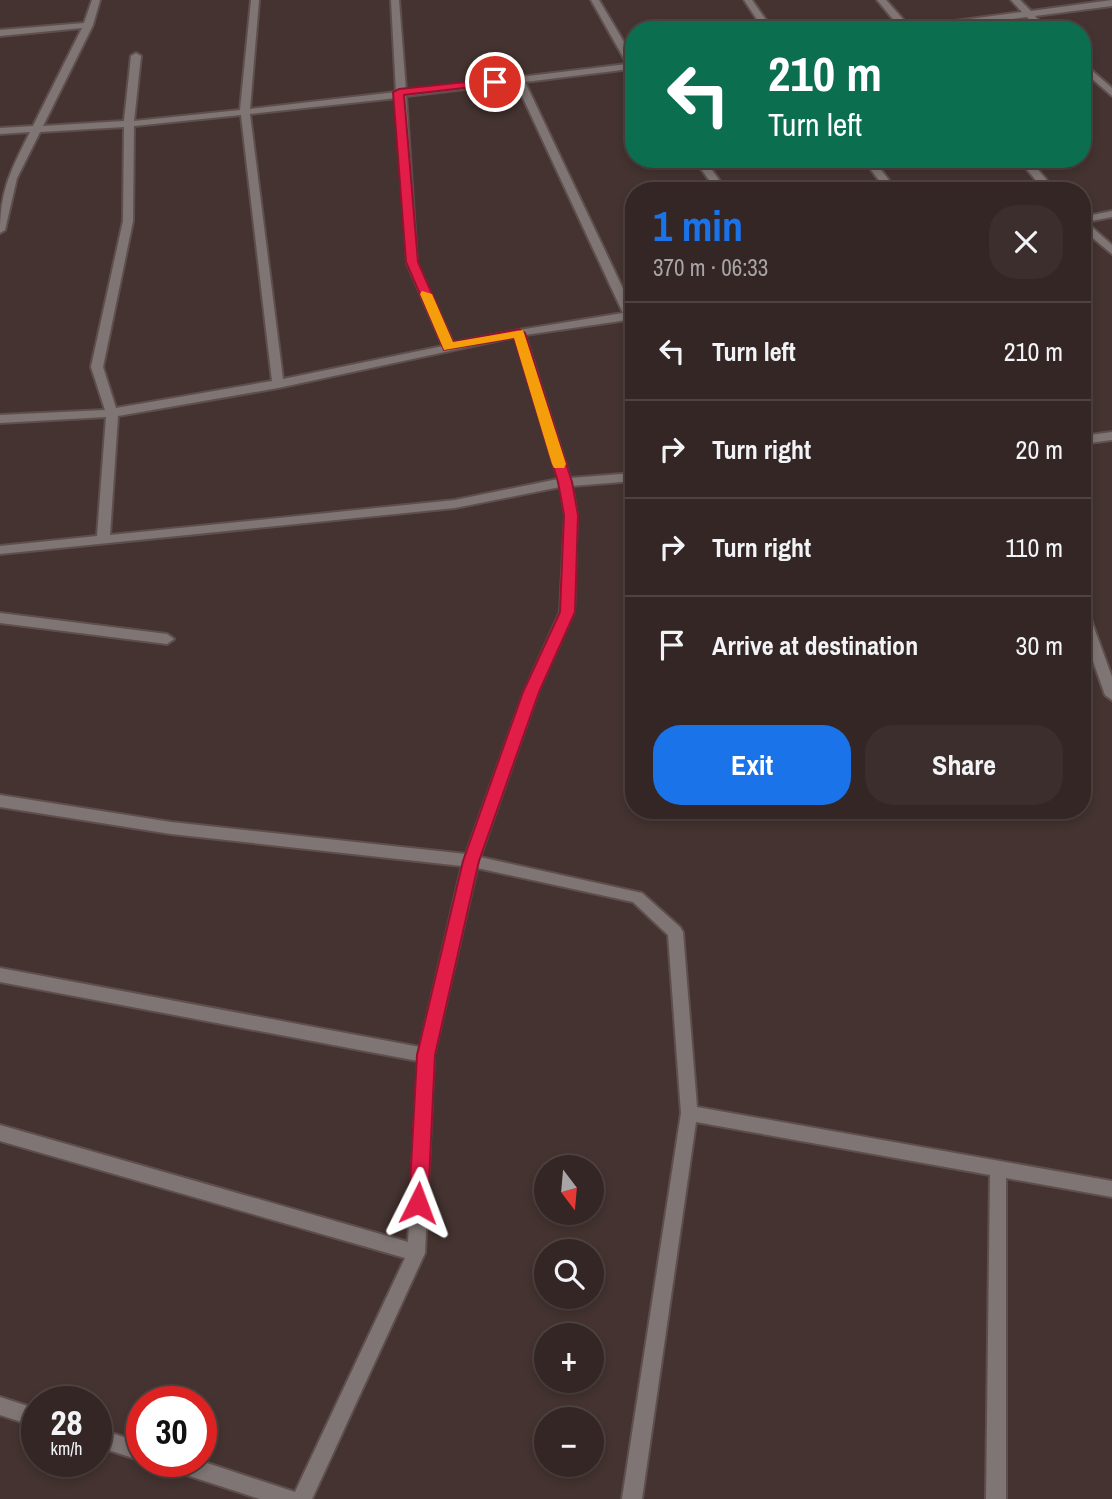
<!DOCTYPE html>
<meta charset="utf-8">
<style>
body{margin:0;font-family:"Archivo Narrow",sans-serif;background:#3b2e2c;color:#f1f3f6;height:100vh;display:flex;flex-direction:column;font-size:26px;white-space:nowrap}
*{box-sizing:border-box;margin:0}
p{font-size:23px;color:#a9a5a6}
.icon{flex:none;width:38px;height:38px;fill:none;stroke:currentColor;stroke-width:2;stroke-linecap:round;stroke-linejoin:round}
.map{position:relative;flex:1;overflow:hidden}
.sheet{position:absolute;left:625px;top:182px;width:466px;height:637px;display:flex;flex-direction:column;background:#332624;border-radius:28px;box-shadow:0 4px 10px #0003,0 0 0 2px #4e4341}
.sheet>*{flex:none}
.hud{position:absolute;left:625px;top:21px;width:466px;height:147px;border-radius:28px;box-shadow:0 4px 10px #0003,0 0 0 2px #4e4341;background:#0b6e4f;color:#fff;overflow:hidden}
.needle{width:46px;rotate:164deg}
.tools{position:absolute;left:534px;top:1155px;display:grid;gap:14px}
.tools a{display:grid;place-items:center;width:70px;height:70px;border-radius:50%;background:#332624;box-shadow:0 4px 10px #0003,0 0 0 2px #4e4341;font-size:35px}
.speed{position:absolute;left:21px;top:1386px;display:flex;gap:14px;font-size:35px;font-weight:700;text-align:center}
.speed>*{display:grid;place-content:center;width:91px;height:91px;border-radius:50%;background:#332624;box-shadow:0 4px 10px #0003,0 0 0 2px #4e4341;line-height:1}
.speed small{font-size:18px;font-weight:400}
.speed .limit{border:10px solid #d22;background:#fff;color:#111}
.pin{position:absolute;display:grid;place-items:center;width:60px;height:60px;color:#fff;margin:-30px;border:4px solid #fff;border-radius:50%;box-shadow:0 2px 7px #0007}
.me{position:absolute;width:77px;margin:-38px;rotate:3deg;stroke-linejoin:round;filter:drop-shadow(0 0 5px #0008)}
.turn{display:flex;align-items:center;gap:24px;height:147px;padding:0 28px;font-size:32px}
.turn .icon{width:91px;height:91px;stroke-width:2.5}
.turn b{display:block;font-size:49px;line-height:60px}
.round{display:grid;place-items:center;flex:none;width:74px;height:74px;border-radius:28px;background:#3b2e2c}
.head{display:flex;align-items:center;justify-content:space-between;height:119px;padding:0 28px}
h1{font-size:42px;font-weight:800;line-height:52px;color:#1a73e8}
.action{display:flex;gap:14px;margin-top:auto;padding:14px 28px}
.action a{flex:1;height:80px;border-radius:28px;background:#1a73e8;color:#fff;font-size:28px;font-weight:800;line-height:80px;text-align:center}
.action a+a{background:#3b2e2c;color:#f1f3f6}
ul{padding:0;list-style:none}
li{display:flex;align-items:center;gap:21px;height:98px;padding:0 28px;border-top:2px solid #4e4341}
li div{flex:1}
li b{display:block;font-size:26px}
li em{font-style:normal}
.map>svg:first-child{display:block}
</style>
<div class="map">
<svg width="1112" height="1499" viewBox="0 0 1112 1499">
<rect width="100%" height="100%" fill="#443330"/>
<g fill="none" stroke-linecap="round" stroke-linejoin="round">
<g stroke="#5f4f4c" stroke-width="4">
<path id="street" d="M92,0H100L93,25L43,126L124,121L131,56L136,53L141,56L134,121L240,110L251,0H259L250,109L396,92L391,0H399L406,91L627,64L591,0H599L634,59V71L630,69L525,82L634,312V319L525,335L570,478L634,473V481L572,486L577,515L574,612L538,692L480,857L642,893L680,927L683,932L697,1107L1112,1181V1197L1006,1178V1499H986L990,1175L696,1122L642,1499H622L681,1113L668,935L633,902L477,868L434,1055L425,1253L312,1499H260L165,1468L163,1461H201L295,1492L405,1258L0,1141V1125L408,1242L418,1061L0,982V968L420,1047L462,866L171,834L0,807V795L171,822L466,854L524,692L560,612L565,515L560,487L455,508L0,554V546L97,536L106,417L0,423V415L105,410L91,367L123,221L124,127L40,132L17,178L5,230L0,233C0,190 11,170 30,132L0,134V128L33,126L82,28L0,36V30L84,23ZM516,83L623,313L519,330L453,343L417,263L406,96ZM397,98L407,263L443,346L283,379L250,114ZM241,115L272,381L116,408L103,367L133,221L134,126ZM515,337L558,479L455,500L110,535L118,416L278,388Z
M744,0H752L773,30H764Z
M877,0H886L910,27L1022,12L1011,0H1020L1031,11L1112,0V6L1035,16L1048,30H1039L1027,17L932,30H902Z
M1082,62L1112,88V96L1082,70Z
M694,159H704L727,191H717Z
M863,159H873L897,191H887Z
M1018,159H1029L1056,191H1045Z
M1112,211V217L1086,222L1112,245V254L1082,229V217Z
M1112,432V440L1082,444V436Z
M1082,609L1089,614L1112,677V700L1105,695L1082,630Z
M0,613L167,634L174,639L167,644L0,623Z
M0,1397L37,1409V1427L0,1415Z
M96,1428L142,1443V1461L96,1446Z"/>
</g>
<use href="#street" fill="#7e7574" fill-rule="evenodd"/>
</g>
<path fill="#e11d48" stroke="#92132f" stroke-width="2" d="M495,79L499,80V84L404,95L418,262L453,342L519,329L525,333L572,482L578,515L575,612L539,692L479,861L435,1055L428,1203L425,1210L418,1213L412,1210L409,1203L417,1055L463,861L523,692L560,612L564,515L558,482L514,338L444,350L406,262L393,92L399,89Z"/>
<path fill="#f59e0b" d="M422,291L432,294L453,342L523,330L566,464L564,468H554L552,464L514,338L444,350L420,294Z"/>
</svg>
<div class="tools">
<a><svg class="needle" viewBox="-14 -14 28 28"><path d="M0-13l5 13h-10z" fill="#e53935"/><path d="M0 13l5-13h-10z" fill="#a9a5a6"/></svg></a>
<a><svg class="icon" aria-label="search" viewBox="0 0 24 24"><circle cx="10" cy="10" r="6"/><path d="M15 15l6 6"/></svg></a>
<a>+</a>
<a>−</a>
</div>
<div class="speed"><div>28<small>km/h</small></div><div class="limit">30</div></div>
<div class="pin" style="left:495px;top:82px;background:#d93025"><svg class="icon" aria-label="arrive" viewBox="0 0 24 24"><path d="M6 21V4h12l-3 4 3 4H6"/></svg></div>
<svg class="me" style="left:418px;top:1203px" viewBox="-20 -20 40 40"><path d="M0-17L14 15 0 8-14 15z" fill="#e11d48" stroke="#fff" stroke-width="4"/></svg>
<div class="hud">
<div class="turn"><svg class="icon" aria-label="left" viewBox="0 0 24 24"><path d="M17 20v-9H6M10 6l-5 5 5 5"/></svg><div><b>210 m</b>Turn left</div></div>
</div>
<section class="sheet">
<div class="head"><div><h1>1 min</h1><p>370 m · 06:33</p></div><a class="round"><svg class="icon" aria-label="close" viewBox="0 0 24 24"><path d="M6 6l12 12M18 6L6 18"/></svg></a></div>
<ul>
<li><svg class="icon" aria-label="left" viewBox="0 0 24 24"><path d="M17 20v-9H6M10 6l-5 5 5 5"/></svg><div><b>Turn left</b></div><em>210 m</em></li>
<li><svg class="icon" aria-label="right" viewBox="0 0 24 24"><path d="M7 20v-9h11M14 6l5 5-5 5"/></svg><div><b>Turn right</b></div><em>20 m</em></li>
<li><svg class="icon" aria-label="right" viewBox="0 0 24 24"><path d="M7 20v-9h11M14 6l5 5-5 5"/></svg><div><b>Turn right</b></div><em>110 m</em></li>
<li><svg class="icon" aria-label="arrive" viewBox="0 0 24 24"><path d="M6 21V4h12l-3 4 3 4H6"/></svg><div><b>Arrive at destination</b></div><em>30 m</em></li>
</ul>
<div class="action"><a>Exit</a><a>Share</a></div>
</section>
</div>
